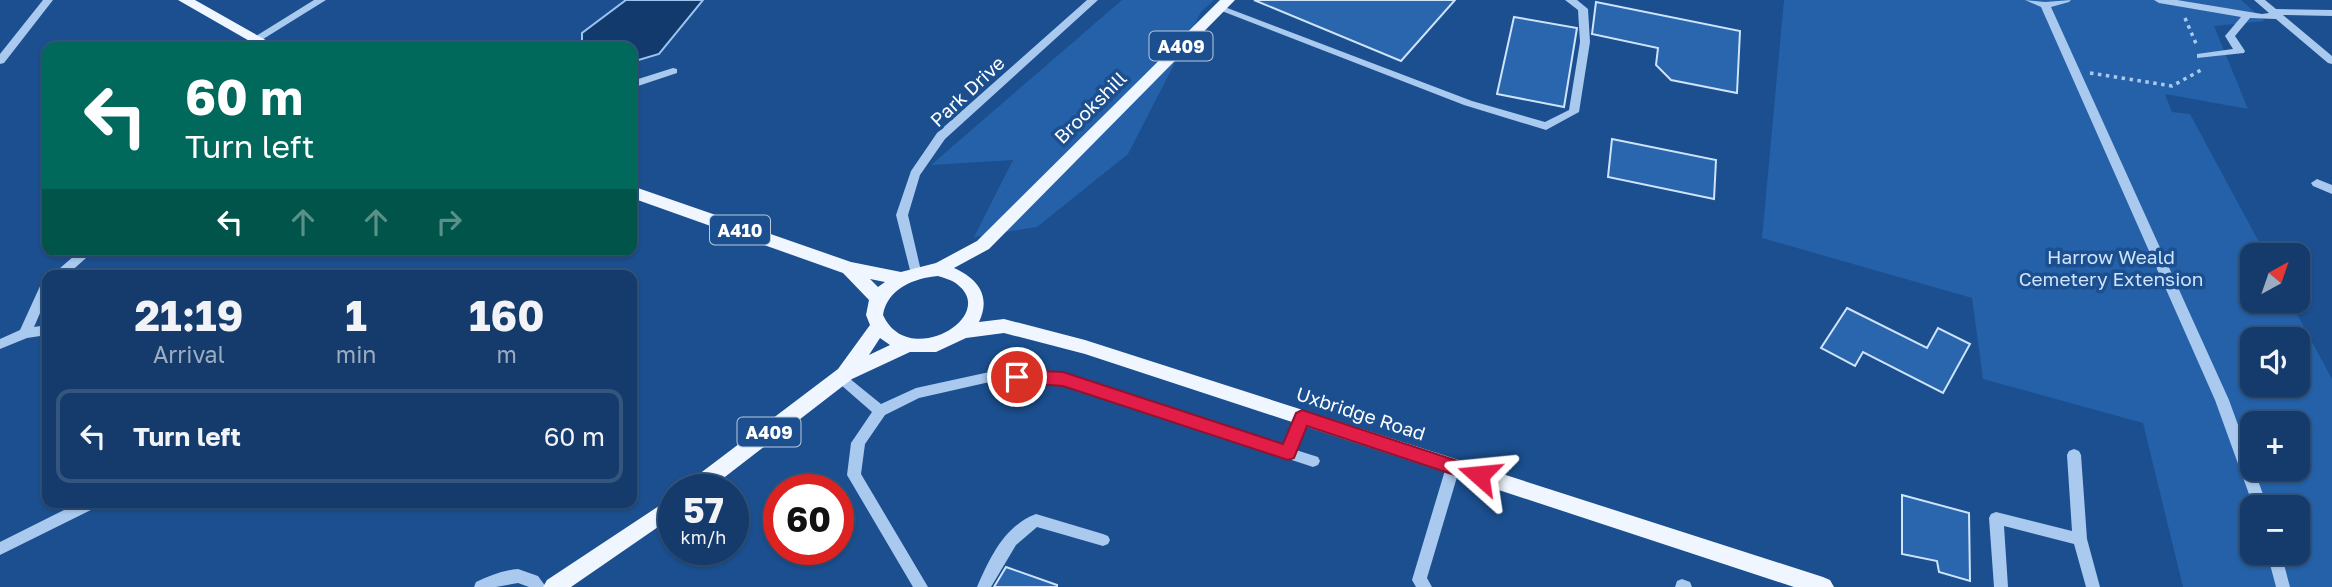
<!DOCTYPE html>
<meta charset="utf-8">
<style>
body{margin:0;font-family:"Golos Text",sans-serif;background:#1d4271;color:#f1f3f6;height:100vh;display:flex;flex-direction:column;font-size:26px;white-space:nowrap}
*{box-sizing:border-box;margin:0}
p{font-size:23px;color:#9dadc1}
.icon{flex:none;width:38px;height:38px;fill:none;stroke:currentColor;stroke-width:2;stroke-linecap:round;stroke-linejoin:round}
.map{position:relative;flex:1;overflow:hidden}
.drawer{position:absolute;left:42px;top:270px;width:595px;height:238px;display:flex;flex-direction:column;background:#143b6b;border-radius:14px;box-shadow:0 2px 5px #0004,0 0 0 2px #33557e}
.drawer>*{flex:none}
.guide{position:absolute;left:42px;top:42px;width:595px;height:214px;border-radius:14px;box-shadow:0 2px 5px #0004,0 0 0 2px #33557e;background:#00695c;color:#fff;overflow:hidden}
.needle{width:46px;rotate:40deg}
.buttons{position:absolute;left:2240px;top:243px;display:grid;gap:14px}
.buttons a{display:grid;place-items:center;width:70px;height:70px;border-radius:14px;background:#143b6b;box-shadow:0 2px 5px #0004,0 0 0 2px #33557e;font-size:35px}
.speed{position:absolute;left:658px;top:474px;display:flex;gap:14px;font-size:35px;font-weight:700;text-align:center}
.speed>*{display:grid;place-content:center;width:91px;height:91px;border-radius:50%;background:#143b6b;box-shadow:0 2px 5px #0004,0 0 0 2px #33557e;line-height:1}
.speed small{font-size:18px;font-weight:400}
.speed .limit{border:10px solid #d22;background:#fff;color:#111}
.pin{position:absolute;display:grid;place-items:center;width:60px;height:60px;color:#fff;margin:-30px;border:4px solid #fff;border-radius:50%;box-shadow:0 2px 7px #0007}
.me{position:absolute;width:77px;margin:-38px;rotate:288deg;stroke-linejoin:round;filter:drop-shadow(0 0 5px #0008)}
.turn{display:flex;align-items:center;gap:24px;height:147px;padding:0 28px;font-size:32px}
.turn .icon{width:91px;height:91px;stroke-width:2.5}
.turn b{display:block;font-size:49px;line-height:60px}
.lanes{display:flex;align-items:center;height:66px;padding:0 28px;background:#0003;justify-content:center;gap:35px;direction:ltr}
.lanes .off{opacity:.35}
.eta{display:flex;justify-content:space-evenly;align-items:center;height:119px;text-align:center}
.eta b{font-size:42px;font-weight:700;line-height:49px}
ul{padding:0;list-style:none}
li{display:flex;align-items:center;gap:21px;height:94px;margin:0 14px 10px;padding:0 14px;border:4px solid #33557e;border-radius:14px}
li div{flex:1}
li b{display:block;font-size:26px}
li em{font-style:normal}
.map>svg:first-child{display:block}
</style>
<div class="map">
<svg width="2332" height="587" viewBox="0 0 2332 587">
<rect width="100%" height="100%" fill="#1b4f8f"/>
<path fill="#2461a8" fill-rule="evenodd" d="M1122,0H1214L1201,12L1128,154L1037,227L974,237L1013,160L931,165Z
M1784,0H2241L2265,21L2214,26L2248,109L2165,94L2172,112L2190,114L2266,255L2252,256V301H2290L2332,379V587H2183L2143,423L1983,379L1972,298L1762,238ZM2252,340H2298V385H2252ZM2252,424H2298V469H2252ZM2252,508H2298V553H2252Z"/>
<path fill="#123a6d" stroke="#9cc4f0" stroke-width="2" d="M626,0H703L659,54L632,62V47H582V33Z"/>
<path fill="#2a66ad" stroke="#cfe3fa" stroke-width="2" d="M1254,0H1455L1401,61Z
M1596,2L1740,31L1737,93L1671,80L1656,65L1658,48L1592,34Z
M1514,17L1577,28L1564,107L1497,94Z
M1612,139L1716,160L1714,199L1608,177Z
M1847,308L1927,348L1938,328L1970,344L1943,393L1863,352L1855,366L1821,348Z
M1902,495L1969,513L1970,581L1939,572L1937,561L1902,554Z
M1006,567L1057,585V587H994Z"/>
<g fill="none" stroke-linecap="round" stroke-linejoin="round">
<path stroke="#a9c9ee" stroke-width="3.5" stroke-dasharray="3.5 4.5" stroke-linecap="butt" d="M2185,18L2197,46
M2090,73L2172,86L2203,69"/>
<path fill="#a9c9ee" fill-rule="evenodd" d="M43,0H53L4,63L0,64V54Z
M314,0H326L260,41L256,42L251,39Z
M1087,0H1098L945,139L920,175L908,215L921,271L919,274H911L896,215L911,171L937,133Z
M1565,0H1577L1588,9L1590,42L1579,112L1546,130L1464,105L1214,8L1216,6H1222L1472,101L1545,122L1569,110L1580,42L1578,10Z
M2025,0L2045,2L2071,0L2069,2L2051,7L2229,400L2268,508H2254L2215,400L2041,7Z
M2154,0H2177L2262,14L2269,13L2254,0H2265L2276,9L2332,10V16L2283,15L2332,56V64L2328,63L2276,19L2250,18L2235,36L2245,51L2244,53L2197,58V54L2233,49L2225,36L2241,17L2159,3Z
M673,68L677,69V73L632,88V81Z
M2317,179L2332,185V194L2313,186L2311,183Z
M81,250H95L67,275H52Z
M47,280V297L34,327L47,325V335L27,338L0,349V339L20,330L41,284L43,281Z
M994,371L1063,374L1284,446L1297,413L1302,412L1307,413L1309,417L1296,450L1318,457L1320,461L1318,465L1313,467L1063,384L994,381L919,398L885,415L865,444L861,474L928,587H913L847,475L851,443L872,412L833,378L834,374H844L881,404L916,388Z
M2074,449L2079,451L2081,455L2087,539L2100,587H2086L2074,544L2004,526L2008,587H1994L1989,518L1991,514L1996,512L2072,531L2067,455L2069,451Z
M1453,461L1458,463L1460,467L1427,578L1432,587H1416L1412,580L1446,467L1448,463Z
M80,502H101L99,506L0,555V542Z
M1036,514L1103,534L1108,536L1110,540L1108,544L1103,546L1037,527L1016,545L991,587H977C990,558 1004,526 1036,514Z
M2267,553H2281L2290,587H2276Z
M518,569L538,576L546,587H529L518,583L496,587H474L476,582C489,576 503,570 518,569Z
M1682,579L1690,582L1692,587H1675L1677,581Z"/>
<path fill="#f0f6ff" fill-rule="evenodd" d="M178,0H195L278,47H260Z
M1220,0H1235L989,249L954,268C979,279 991,297 979,322L1004,319L1085,340L1823,577L1830,580L1834,587H1794L1085,354L1004,333L966,338L936,352H910L852,379L708,490H683L686,484L838,369L870,325L866,315L869,300L843,273L632,198V186L851,262L901,272L936,263L977,241ZM938,276C944,278 953,280 958,285C998,317 908,370 883,315C887,289 914,278 938,276ZM870,279L885,282L878,287ZM880,338L890,345L869,355Z
M674,496V516L571,587H543L547,580Z"/>
</g>
<path fill="#e11d48" stroke="#92132f" stroke-width="2" d="M1017,370L1063,372L1283,444L1296,413L1302,410L1479,468L1488,475L1479,483L1307,426L1294,458L1288,460L1063,386L1011,382L1009,377Z"/>
<g text-anchor="middle" dominant-baseline="central" stroke-width="7" stroke-linejoin="round" paint-order="stroke">
<g fill="#1b4f8f" stroke="#bbcadd" stroke-width="2">
<rect x="1149.5" y="31.5" width="63" height="29" rx="5"/>
<rect x="710" y="215.5" width="60" height="29" rx="5"/>
<rect x="737.5" y="417.5" width="63" height="29" rx="5"/>
</g>
<g font-size="18" font-weight="bold" fill="#fff">
<text x="1181" y="46">A409</text>
<text x="740" y="230">A410</text>
<text x="769" y="432">A409</text>
</g>
<g font-size="19" fill="#fff" stroke="#1b4f8f">
<text transform="translate(967 91) rotate(-43)">Park Drive</text>
<text transform="translate(1090 107) rotate(-45)">Brookshill</text>
<text transform="translate(1361 413) rotate(18)">Uxbridge Road</text>
</g>
<g font-size="19" fill="#cfe3fa" stroke="#1b4f8f">
<text x="2111" y="256">Harrow Weald<tspan x="2111" dy="22">Cemetery Extension</tspan></text>
</g>
</g>
</svg>
<div class="buttons">
<a><svg class="needle" viewBox="-14 -14 28 28"><path d="M0-13l5 13h-10z" fill="#e53935"/><path d="M0 13l5-13h-10z" fill="#9dadc1"/></svg></a>
<a><svg class="icon" aria-label="sound" viewBox="0 0 24 24"><path d="M4 9h4l5-4v14l-5-4H4zM17 9q2 3 0 6"/></svg></a>
<a>+</a>
<a>−</a>
</div>
<div class="speed"><div>57<small>km/h</small></div><div class="limit">60</div></div>
<div class="pin" style="left:1017px;top:377px;background:#d93025"><svg class="icon" aria-label="arrive" viewBox="0 0 24 24"><path d="M6 21V4h12l-3 4 3 4H6"/></svg></div>
<svg class="me" style="left:1479px;top:475px" viewBox="-20 -20 40 40"><path d="M0-17L14 15 0 8-14 15z" fill="#e11d48" stroke="#fff" stroke-width="4"/></svg>
<div class="guide">
<div class="turn"><svg class="icon" aria-label="left" viewBox="0 0 24 24"><path d="M17 20v-9H6M10 6l-5 5 5 5"/></svg><div><b>60 m</b>Turn left</div></div>
<div class="lanes"><svg class="icon" aria-label="left" viewBox="0 0 24 24"><path d="M17 20v-9H6M10 6l-5 5 5 5"/></svg><svg class="icon off" aria-label="ahead" viewBox="0 0 24 24"><path d="M12 20V5M6 11l6-6 6 6"/></svg><svg class="icon off" aria-label="ahead" viewBox="0 0 24 24"><path d="M12 20V5M6 11l6-6 6 6"/></svg><svg class="icon off" aria-label="right" viewBox="0 0 24 24"><path d="M7 20v-9h11M14 6l5 5-5 5"/></svg></div>
</div>
<section class="drawer">
<div class="eta">
<div><b>21:19</b><p>Arrival</p></div>
<div><b>1</b><p>min</p></div>
<div><b>160</b><p>m</p></div>
</div>
<ul>
<li><svg class="icon" aria-label="left" viewBox="0 0 24 24"><path d="M17 20v-9H6M10 6l-5 5 5 5"/></svg><div><b>Turn left</b></div><em>60 m</em></li>
</ul>
</section>
</div>
